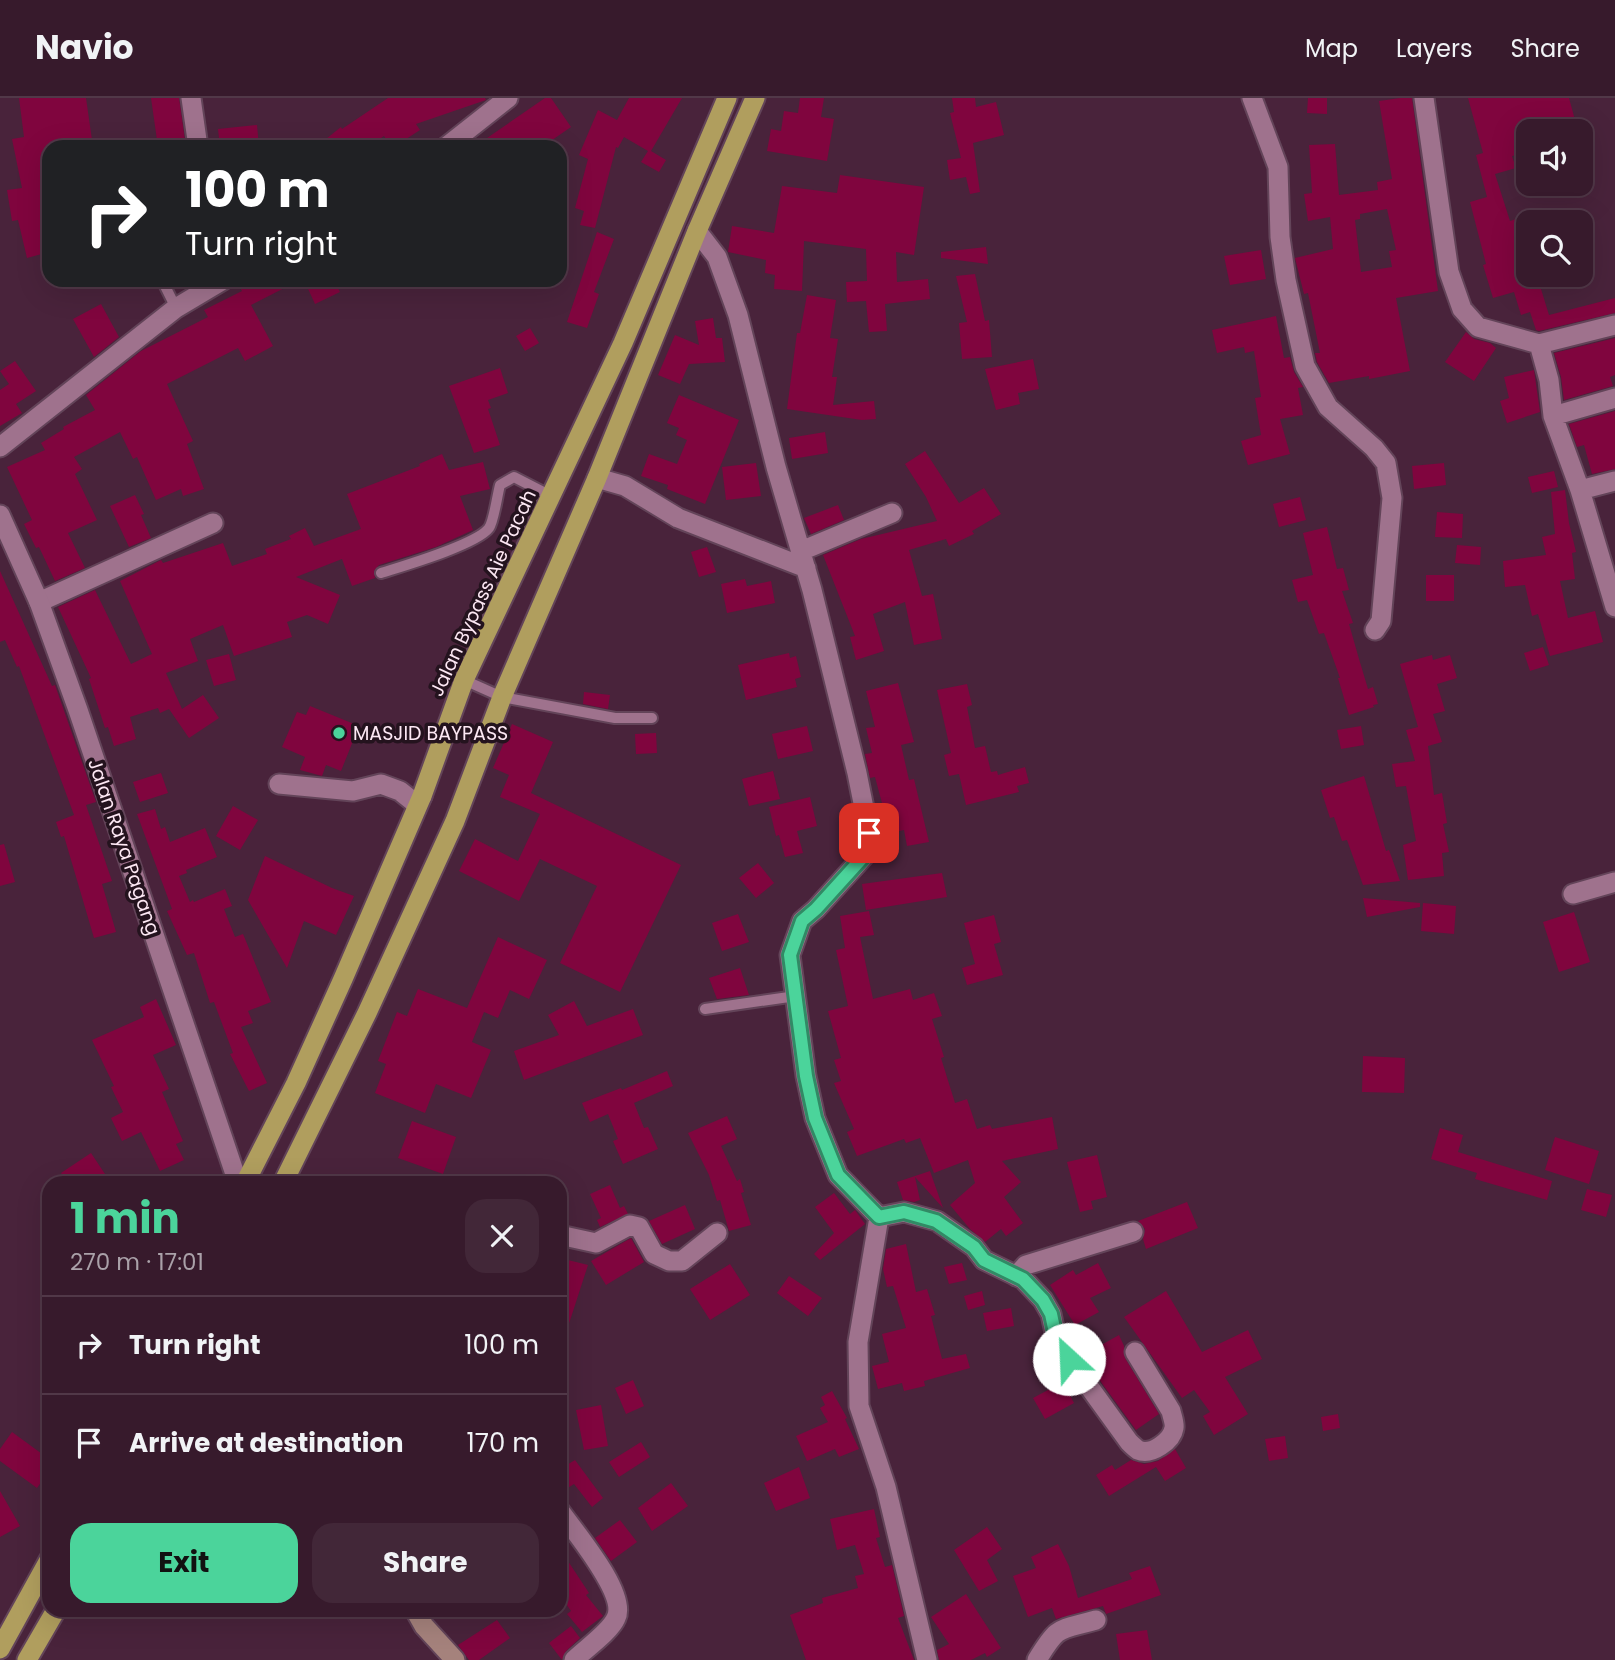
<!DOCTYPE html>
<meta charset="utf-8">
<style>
body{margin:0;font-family:Poppins,sans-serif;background:#422738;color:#f1f3f6;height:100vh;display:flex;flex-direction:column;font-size:26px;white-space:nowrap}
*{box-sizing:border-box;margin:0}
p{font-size:23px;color:#aaa1a9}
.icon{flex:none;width:38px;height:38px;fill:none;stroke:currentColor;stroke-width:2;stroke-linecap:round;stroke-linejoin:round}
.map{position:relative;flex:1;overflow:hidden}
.side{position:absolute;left:42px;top:1078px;width:525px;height:441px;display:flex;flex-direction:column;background:#371a2c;border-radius:21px;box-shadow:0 7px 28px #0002,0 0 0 2px #513848}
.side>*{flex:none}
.hud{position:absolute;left:42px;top:42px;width:525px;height:147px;border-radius:21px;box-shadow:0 7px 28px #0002,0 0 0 2px #513848;background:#202124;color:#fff;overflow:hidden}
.controls{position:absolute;left:1516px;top:21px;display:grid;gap:14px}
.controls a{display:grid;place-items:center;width:77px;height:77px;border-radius:14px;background:#371a2c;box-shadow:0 7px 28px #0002,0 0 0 2px #513848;font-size:35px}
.pin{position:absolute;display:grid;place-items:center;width:60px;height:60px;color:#fff;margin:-30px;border-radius:14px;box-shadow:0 4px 10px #0006}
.me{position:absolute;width:77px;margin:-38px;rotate:335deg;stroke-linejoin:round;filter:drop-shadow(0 0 5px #0008)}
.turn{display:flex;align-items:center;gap:24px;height:147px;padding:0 28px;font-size:32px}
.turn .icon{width:91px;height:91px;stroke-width:2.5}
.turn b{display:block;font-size:49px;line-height:60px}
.round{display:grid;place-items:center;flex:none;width:74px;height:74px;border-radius:21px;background:#422738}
.head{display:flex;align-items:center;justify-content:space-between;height:119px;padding:0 28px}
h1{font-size:42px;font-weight:700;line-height:52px;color:#4bd49b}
.primary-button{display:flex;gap:14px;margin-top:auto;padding:14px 28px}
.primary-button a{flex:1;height:80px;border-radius:21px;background:#4bd49b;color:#111;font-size:28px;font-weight:700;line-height:80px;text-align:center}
.primary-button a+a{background:#422738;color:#f1f3f6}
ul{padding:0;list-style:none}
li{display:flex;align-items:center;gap:21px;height:98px;padding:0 28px;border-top:2px solid #513848}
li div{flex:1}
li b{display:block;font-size:26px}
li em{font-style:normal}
header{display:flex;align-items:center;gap:42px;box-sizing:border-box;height:98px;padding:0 35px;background:#371a2c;border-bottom:2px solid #513848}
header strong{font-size:33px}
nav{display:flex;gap:38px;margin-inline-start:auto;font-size:24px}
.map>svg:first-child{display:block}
</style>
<header>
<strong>Navio</strong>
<nav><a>Map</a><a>Layers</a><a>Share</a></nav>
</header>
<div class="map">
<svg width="1615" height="1562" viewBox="0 0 1615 1562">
<rect width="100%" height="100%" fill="#49233b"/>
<path fill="#80053e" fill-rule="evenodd" d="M19,0H86L93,49H49V154L27,160L18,122L12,123L7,92L22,90L12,41L24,39Z
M151,0H179L186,49H158Z
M388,0H485L486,2L416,26L420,32L394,49H391L384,38L368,49H316L341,29L342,31Z
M545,0H551L571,29L542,49H474Z
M629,0H682L651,53L666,62L659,74L641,64L648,53L624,39L618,50L616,49L595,130L580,127L584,113L575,110L588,61L579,57L598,12L617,22Z
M800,0H824L821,19L834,21L827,63L767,53L771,31L781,33L784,13L798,15Z
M952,0H975L976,9L996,4L1004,37L973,45L980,94L970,96L966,79L950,82L947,62L961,60L950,15L954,14Z
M1308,0H1327V16L1307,15Z
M1400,0H1412L1438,193L1396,200L1410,273L1369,281V278L1329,285L1317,264L1315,255H1320L1308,195L1304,196L1295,160L1333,151L1330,119L1308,123L1304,96L1312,95L1309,47L1335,46L1339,97L1378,92L1377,84L1392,81L1379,3ZM1387,111L1396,152L1389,153L1392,169L1361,174L1355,122L1360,121V116Z
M1468,0H1569L1578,33H1528V55L1512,58L1516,70L1495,76L1510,123L1528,117V142L1523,144L1528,159V177H1534L1539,191H1541L1549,217L1615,200V215L1539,233L1536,232L1530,214L1521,217L1514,194L1493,200L1483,167L1486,166L1470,104L1487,99L1476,57L1483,55Z
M257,27L259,49H220L218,31Z
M840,77L924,89L914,157L896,154L897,184L928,181L930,201L885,206L887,233L869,234L866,203L847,204L846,184L867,183L866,151L804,143L802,193L774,191L775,177L765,175L766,162L728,154L732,128L774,135L782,88L837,95Z
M597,134L614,141L594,194L599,196L587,230L567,224Z
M986,149L988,166L941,160V154Z
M1261,152L1266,181L1230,187L1224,158Z
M975,176L985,223L989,222L992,259L962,261L959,225L967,224L956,178Z
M246,182H300L251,207L273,248L245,263L238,250L167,286L193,343L187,346L204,391L183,398L181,391L156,402L137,359L133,361L120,334L74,359L82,371L75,376L97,422L68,435L85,470L55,483L39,449L36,450L24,426L32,422L7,369L45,352L41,345L64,331L63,329L95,312L86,297L141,253L208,219L204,212L242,193L238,186Z
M304,182H334L340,194L315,206Z
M807,197L836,202L830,240L838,241L832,279H837L833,307L874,303L876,321L862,322L787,311L797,235H800Z
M101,206L119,239L94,259L73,221Z
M1276,218L1284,260L1290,259L1294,274L1303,289L1298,290L1303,317L1280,321L1290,356L1248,367L1241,343L1261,337L1255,300L1261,299L1254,253L1245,255L1244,249L1217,255L1212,232Z
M713,220L716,240H722L725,264L689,266L680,286L658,277L675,237L699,247L695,223Z
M530,230L539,245L525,253L516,238Z
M1466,234L1474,241L1490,245L1496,250L1474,283L1445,264Z
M1615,240V277L1610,279L1613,288L1564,302L1561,279L1554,255Z
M1033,261L1039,291L1018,295L1020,306L996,312L985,271Z
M15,263L36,293L16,306L22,315L0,328V292L9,286L0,273Z
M500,270L508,295L488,302L491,310L488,311L500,347L474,355L449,288Z
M1534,272L1540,314L1507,325L1500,303L1509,300L1504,279Z
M679,297L739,322L705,406L667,391L668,387L641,378L649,356L677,366L687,342L676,337L679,330L667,325Z
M1615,313V371L1592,376L1584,347L1577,349L1569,326Z
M825,334L828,355L792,361L789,340Z
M925,353L959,405L984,390L1001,416L972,433L974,436L949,448L946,441L909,452L922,498L933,496L942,541L914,547L905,504L873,516L884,553L856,562L850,539L855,538L823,457L861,441L937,423L926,399L905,366Z
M442,356L449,372L483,364L490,391L460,398L473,432L436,449L379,467L374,473L375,480L352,488L342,461L296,479L340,497L328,526L307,517L287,524L292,539L234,558L223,527L190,541L198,563L166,575L182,611L203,597L219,620L189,640L169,611L160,615L158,610L130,619L136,641L114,648L108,629L105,630L89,581L91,580L58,509L95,492L131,566L152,556L120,483L161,462L163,465L223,445L232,468L267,456L265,451L291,441L289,438L305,430L314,448L361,431L347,396L420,368L419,366Z
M756,365L761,398L726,402L722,369Z
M1444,365L1446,387L1414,391L1412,368Z
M1554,373L1558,389L1532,395L1528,379Z
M1565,392L1569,425L1576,454L1572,455L1575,481L1560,483L1568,520L1595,513L1603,544L1550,558L1538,516L1532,518L1525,487L1505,489L1503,463L1546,457L1542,439L1555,436L1551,394Z
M135,397L144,416L141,417L151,440L129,449L110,408Z
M1300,399L1306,422L1279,429L1273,406Z
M838,407L844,422L811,436L804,420Z
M1437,414L1463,416L1462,440L1435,439Z
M1327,429L1337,471L1343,470L1349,492L1342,493L1353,525L1349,526L1359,561L1368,591L1373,589L1378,606L1373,607L1374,609L1349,617L1338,580H1340L1324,535L1319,536L1307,502L1298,504L1292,482L1313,477L1303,435Z
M1457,447L1481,449L1480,467L1455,465Z
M707,449L716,474L699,479L691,454Z
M0,473L52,588L55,587L96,704L86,707L112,783L102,786L116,834L94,840L64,738L61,739L56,724L74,717L19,568L17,569L5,542L0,544Z
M1426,477H1454V503H1426Z
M745,481L747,488L771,483L775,505L727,515L721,486Z
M1543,549L1549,567L1530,573L1524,555Z
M789,555L790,560L796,558L801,579L795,581L797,589L746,602L738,567Z
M229,556L236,582L214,588L206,562Z
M1432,557L1433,562L1450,557L1457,580L1437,586L1445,613L1433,616L1442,644L1428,648L1434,697L1442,695L1447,725L1443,726L1449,754L1442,755L1444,778L1408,782L1403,747L1416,743L1406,688L1396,689L1392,666L1415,663L1406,632L1418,629L1400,566Z
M898,585L914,644L901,647L909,682L914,681L929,744L907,748L904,732L890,735L875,679L870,680L865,656L872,655L866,630L875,629L866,593Z
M967,586L972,607L967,609L975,650L985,648L991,674L997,673L998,677L1025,669L1029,685L1017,688L1019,694L966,707L959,676L949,678L944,657L951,655L937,592Z
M584,594L610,597L608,611L583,606Z
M310,608L359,628L341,673L326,667L322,678L300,672L305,659L282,649L297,614L306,617Z
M512,626L553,644L531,695L681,767L620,894L560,865L597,788L540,761L519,803L459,773L475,741L518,763L540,716L500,699L509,677L493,670Z
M807,628L813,653L778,661L772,636Z
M1361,628L1364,647L1341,651L1337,632Z
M656,635L657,655L636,656L635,636Z
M773,673L780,701L749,708L742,681Z
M161,675L168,695L140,704L133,684Z
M1364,678L1386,753L1389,752L1400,783L1363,787L1347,742L1342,743L1334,719L1330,720L1321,692Z
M810,699L817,728L797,733L803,755L785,759L779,737L776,738L769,709Z
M233,708L258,722L240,752L216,738Z
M155,711L161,731L165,729L170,744L205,730L217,759L186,772L187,775L179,778L190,804L193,802L194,804L225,791L232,808L224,811L235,839L243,836L271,904L248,913L253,925L241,929L267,985L249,993L230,956L233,955L214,904L210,905L194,855L187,857L167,813L172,811L137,716Z
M4,746L15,784L0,788V747Z
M265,758L332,790L354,798L336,837L304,823L287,870L248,802Z
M758,765L774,785L756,800L739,780Z
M942,775L947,799L866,812L862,786Z
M1363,800L1420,805V809L1367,819Z
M1423,805L1456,808L1454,836L1421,833Z
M869,813L874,837L860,839L873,901L910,891L913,902L934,895L942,918L932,921L944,959L941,960L955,1005L967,1001L977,1031L990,1027L992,1031L1052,1019L1058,1051L1002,1063L1021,1084L1004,1099L1023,1125L1006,1138L1001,1131L985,1144L970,1131L950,1107L975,1085L968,1062L934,1075L920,1040L906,1045L904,1041L857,1058L847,1034L854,1031L834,985L841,983L834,962L841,960L828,913L848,908L836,852L845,850L840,818Z
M1574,814L1590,864L1559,874L1543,824Z
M738,816L749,844L722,853L712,825Z
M994,817L1001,844L994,846L1003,877L967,887L962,870L975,866L964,825Z
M498,839L547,862L529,901L510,892L498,920L484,914L472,944L491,952L471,1000L436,986L425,1015L375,995L386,966L378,963L397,914L407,918L418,891L467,910Z
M740,870L749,897L717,901L709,880Z
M156,901L176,947L153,957L169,991L162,994L183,1043L176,1046L184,1062L160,1073L141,1034L122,1043L111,1020L123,1014L111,989L114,988L92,942L144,919L140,909Z
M574,903L587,928L633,911L643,937L524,982L514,953L559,937L548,917Z
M1363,958L1405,960L1404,995L1362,994Z
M667,973L673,988L634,1005L644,1030L648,1029L658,1051L623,1066L613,1043L618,1041L608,1016L590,1024L582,1005L621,990L622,992Z
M727,1018L737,1041L721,1048L737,1083L740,1081L744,1094L741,1095L751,1127L729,1133L720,1102L717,1103L709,1077L688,1035Z
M412,1023L456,1039L443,1076L398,1060Z
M1440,1030L1463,1037L1458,1054L1552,1083L1547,1102L1475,1081L1477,1075L1431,1061Z
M1555,1039L1599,1053L1589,1086L1545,1072Z
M91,1055L111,1085H68L61,1075Z
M1097,1057L1107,1099L1091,1103L1093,1111L1080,1114L1067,1064Z
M930,1073L943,1110L915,1079L920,1102L914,1104L903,1102L897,1084Z
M610,1087L620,1110L624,1108L628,1116L600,1129L597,1122L601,1120L590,1096Z
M1587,1091L1612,1097L1606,1119L1581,1112Z
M834,1095L850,1116L855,1112L865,1126L820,1162L814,1156L834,1135L815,1109Z
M1187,1104L1198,1130L1146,1151L1143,1141L1145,1131L1138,1123Z
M685,1107L695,1131L662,1146L649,1123Z
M631,1140L644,1164L606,1187L591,1163Z
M906,1146L916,1194L927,1191L935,1217L931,1218L942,1261L966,1256L970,1270L924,1283L925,1288L904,1293L902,1285L878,1291L872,1268L889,1264L882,1236L906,1230L893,1188L887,1189L883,1171L886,1151Z
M568,1162L588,1167L564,1241H560V1189Z
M962,1165L967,1182L949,1186L944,1169Z
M1098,1165L1111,1190L1090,1200L1099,1214L1075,1227L1050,1187L1073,1172L1076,1177Z
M730,1166L750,1197L710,1222L690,1191Z
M789,1178L822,1200L808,1218L777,1195Z
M982,1193L985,1207L968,1212L964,1198Z
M1166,1193L1202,1254L1248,1232L1262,1261L1225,1279L1248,1316L1214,1337L1203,1318L1210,1314L1194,1292L1182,1300L1124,1219Z
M1011,1210L1014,1228L987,1233L983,1215Z
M1084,1231L1096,1250L1119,1237L1124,1248L1125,1260L1159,1316L1136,1332L1069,1240Z
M633,1282L644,1308L626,1316L615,1290Z
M1063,1284L1074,1305L1045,1321L1033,1300Z
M832,1293L847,1320L845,1321L859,1351L839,1359L835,1351L807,1363L796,1338L828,1324L820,1310L825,1307L821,1299Z
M601,1307L608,1348L584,1352L576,1312Z
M1338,1316L1340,1330L1323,1333L1321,1319Z
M12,1334L49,1361V1373L37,1390L0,1363V1351Z
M1285,1338L1288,1360L1269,1363L1265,1341Z
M641,1344L650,1359L619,1379L609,1364Z
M1175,1351L1186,1370L1165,1383L1156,1369L1109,1398L1096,1377L1112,1367L1115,1372L1131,1362L1144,1366L1158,1363Z
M575,1362L603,1400L592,1409L574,1386L560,1395V1371Z
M799,1369L810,1400L776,1413L764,1385Z
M671,1385L688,1408L652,1433L638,1410Z
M0,1393L20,1428L0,1439Z
M874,1411L880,1439L876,1440L885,1469L892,1467L904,1518L898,1520L914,1562H806L790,1517L823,1505L822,1500L858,1490L855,1478L864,1476L855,1447L837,1452L830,1421Z
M620,1422L637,1444L611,1463L595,1440Z
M987,1429L1002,1451L987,1462L998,1483L979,1493L954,1452Z
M1058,1446L1069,1468L1078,1500L1132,1481L1129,1475L1150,1468L1161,1497L1106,1516L1103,1508L1056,1521L1052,1510L1028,1519L1013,1478L1036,1470L1031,1459Z
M560,1451L589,1495L586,1497L603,1518L582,1534L567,1516L571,1513L560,1497Z
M966,1496L1001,1550L987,1559L985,1555L971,1562H939L937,1552L949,1546L931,1519Z
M497,1522L510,1540L479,1562H469L458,1547Z
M571,1528L580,1540L566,1553L562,1562L549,1545Z
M1147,1532L1152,1562H1120L1116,1536Z"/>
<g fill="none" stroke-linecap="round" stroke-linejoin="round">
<g stroke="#634459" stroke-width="14">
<path id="service" d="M162,182L176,210
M381,475C403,468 476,447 489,430C494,423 497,398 500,387L514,379L553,399
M464,582L502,599L615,620H652
M705,911L796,898"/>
</g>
<g stroke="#634459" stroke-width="23">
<path id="minor" d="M1252,0L1278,69L1280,139L1286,182L1305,268L1328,309L1374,350L1386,365L1392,400L1381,523L1375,532
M1424,0L1449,174L1462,211L1478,229L1539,246L1549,282L1553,318L1580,392L1615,509
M697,133L717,159L738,217L776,369L812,492L857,675L869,735L864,758L816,811L802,823L790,857L806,978L815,1020L838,1077L879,1119L858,1244L859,1308L886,1389L927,1562
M1539,246L1615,227
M1553,318L1615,300
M597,380L625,388L678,420L806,470
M1580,392L1615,383
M801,453L892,415
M39,504L213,425
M279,686L353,693L381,686L400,693L415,705L422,698
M1573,796L1615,784
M879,1119L904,1114L937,1123L974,1149L984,1162L1023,1181L1043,1202L1051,1216L1057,1244L1069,1261L1129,1344C1132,1347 1135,1350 1138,1352C1151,1358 1172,1343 1174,1330C1175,1325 1172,1318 1171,1313L1135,1254
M560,1140L564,1138L596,1145L630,1127L639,1129L654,1156L669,1163H682L717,1135
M1016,1178L1026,1167L1133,1134
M560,1413C574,1433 628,1496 616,1520C610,1534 585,1551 574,1562
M1037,1562C1059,1526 1058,1533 1096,1522"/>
</g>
<g stroke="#634459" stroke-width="23">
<path id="tertiary" d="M191,0L198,49
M446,49L508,0
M0,349L176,210L223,182
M0,417L39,504L78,612L238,1085"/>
</g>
<g stroke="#634459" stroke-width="23">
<path id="secondary" d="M415,1512L424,1528L455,1562"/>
</g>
<g stroke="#634459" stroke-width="23">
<path id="trunk" d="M245,1085L296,985L343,881L422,698L464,582L623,245L727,0
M283,1085L367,915L455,723L502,599L597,380L697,133L755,0
M0,1551L49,1462
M27,1562L56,1512"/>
</g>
<use href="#service" stroke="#9f728d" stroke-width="10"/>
<use href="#minor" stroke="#9f728d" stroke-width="19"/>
<use href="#tertiary" stroke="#9f728d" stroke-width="19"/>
<use href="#secondary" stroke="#a5827c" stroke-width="19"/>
<use href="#trunk" stroke="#b09e5e" stroke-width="19"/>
</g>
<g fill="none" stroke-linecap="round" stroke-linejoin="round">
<g stroke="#318a65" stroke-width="18">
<path id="route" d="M869,735L864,758L816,811L802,823L790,857L806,978L815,1020L838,1077L879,1119L904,1114L936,1123L974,1149L984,1162L1023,1181L1043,1202L1051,1216L1057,1244L1069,1261"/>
</g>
<use href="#route" stroke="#4bd49b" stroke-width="12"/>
</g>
<circle fill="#4bd49b" stroke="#24131e" stroke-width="2.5" cx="339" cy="635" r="7"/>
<g text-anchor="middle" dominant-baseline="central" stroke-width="7" stroke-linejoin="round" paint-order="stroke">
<g font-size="19" fill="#fde8f4" stroke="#24131e">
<text transform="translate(483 495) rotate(-65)">Jalan Bypass Aie Pacah</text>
<text transform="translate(124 749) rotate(71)">Jalan Raya Pagang</text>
</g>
<g font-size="19" fill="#fde8f4" stroke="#24131e" text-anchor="start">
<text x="353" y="635">MASJID BAYPASS</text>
</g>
</g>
</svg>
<div class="controls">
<a><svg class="icon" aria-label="sound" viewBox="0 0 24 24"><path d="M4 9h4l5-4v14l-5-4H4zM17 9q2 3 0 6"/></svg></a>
<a><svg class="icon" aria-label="search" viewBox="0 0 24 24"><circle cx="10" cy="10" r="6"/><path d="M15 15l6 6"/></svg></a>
</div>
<div class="pin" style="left:869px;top:735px;background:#d93025"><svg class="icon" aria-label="arrive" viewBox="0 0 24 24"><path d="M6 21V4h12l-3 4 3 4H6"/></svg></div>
<svg class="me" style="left:1069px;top:1261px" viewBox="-20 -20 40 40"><circle r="19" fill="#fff"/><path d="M0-13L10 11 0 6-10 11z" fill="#4bd49b"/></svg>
<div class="hud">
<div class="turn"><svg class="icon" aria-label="right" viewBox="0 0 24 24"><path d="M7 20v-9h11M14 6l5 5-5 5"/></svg><div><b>100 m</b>Turn right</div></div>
</div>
<section class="side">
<div class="head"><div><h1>1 min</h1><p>270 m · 17:01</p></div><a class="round"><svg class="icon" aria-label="close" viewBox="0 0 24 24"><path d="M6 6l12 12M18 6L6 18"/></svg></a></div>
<ul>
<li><svg class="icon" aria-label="right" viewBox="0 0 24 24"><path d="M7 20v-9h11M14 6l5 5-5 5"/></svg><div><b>Turn right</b></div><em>100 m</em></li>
<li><svg class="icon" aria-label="arrive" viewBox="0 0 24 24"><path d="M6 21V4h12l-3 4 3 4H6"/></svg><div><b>Arrive at destination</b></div><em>170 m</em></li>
</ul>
<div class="primary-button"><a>Exit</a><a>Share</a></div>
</section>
</div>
